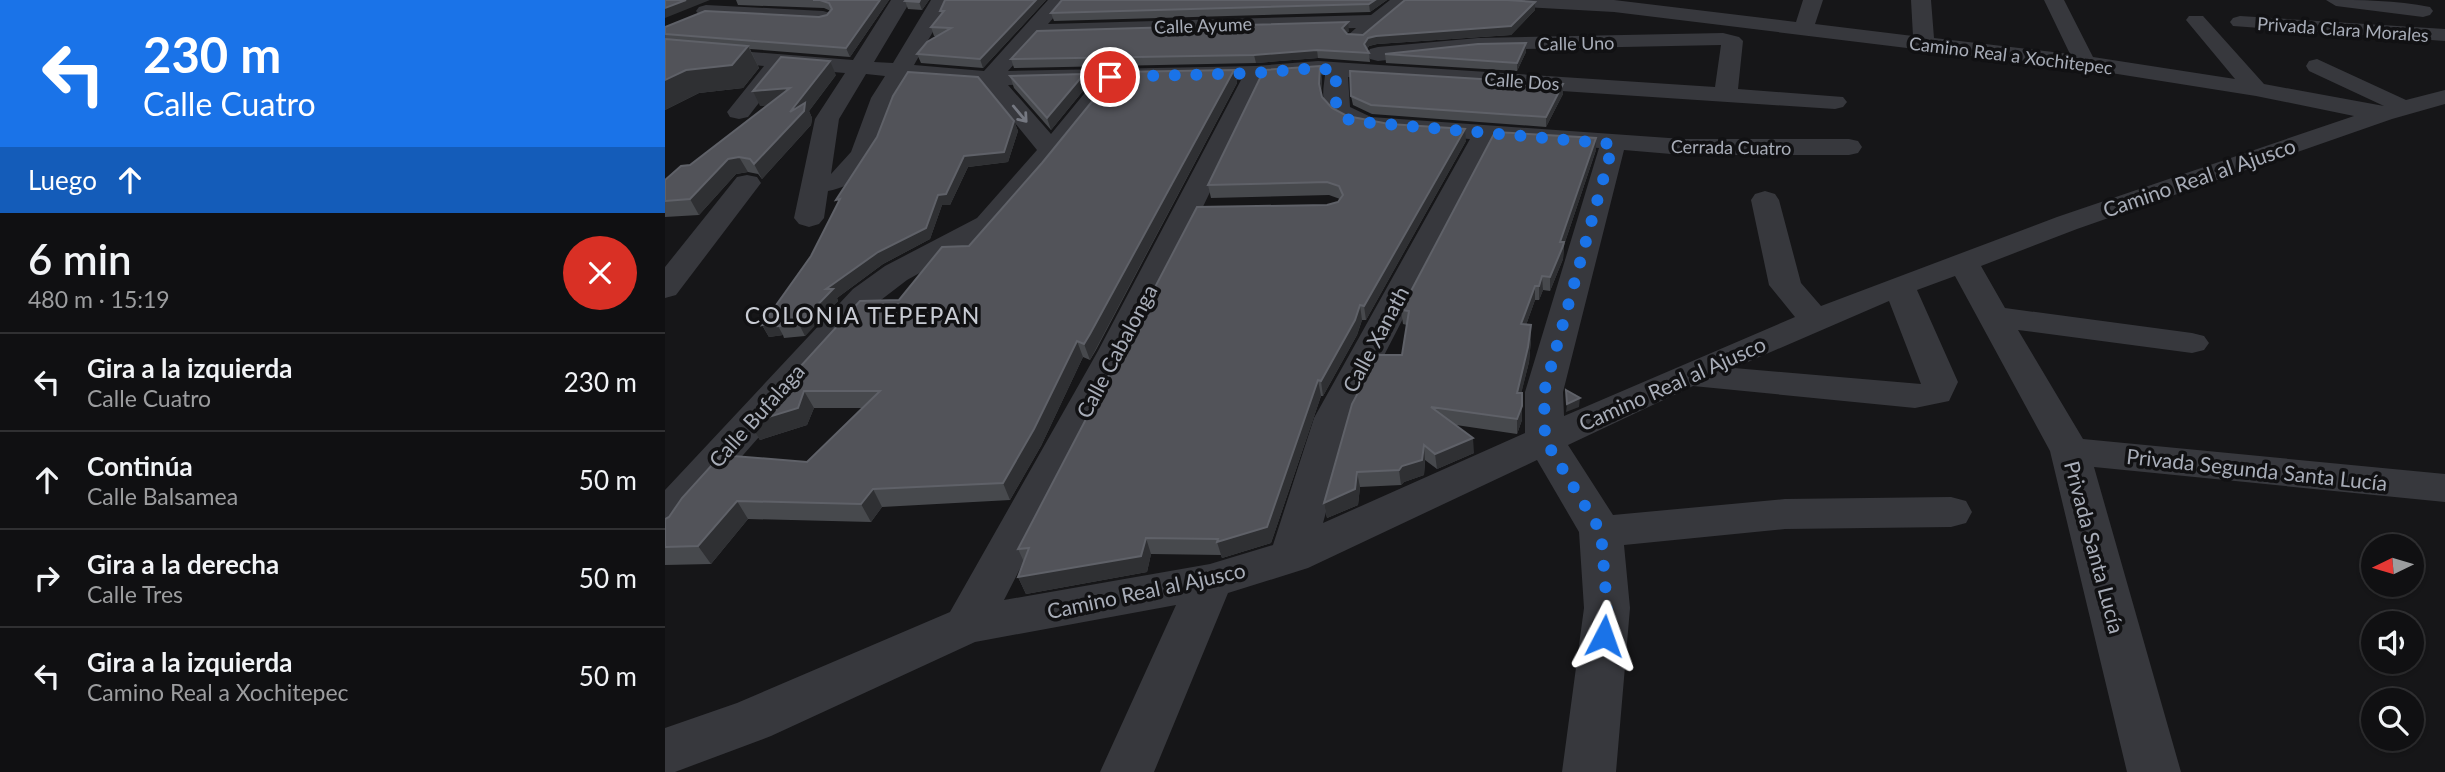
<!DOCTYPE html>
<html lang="es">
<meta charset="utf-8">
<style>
body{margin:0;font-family:Lato,sans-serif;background:#1e1e20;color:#f1f3f6;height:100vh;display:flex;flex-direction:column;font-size:26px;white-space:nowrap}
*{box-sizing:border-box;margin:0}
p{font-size:23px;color:#9c9d9f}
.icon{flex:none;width:38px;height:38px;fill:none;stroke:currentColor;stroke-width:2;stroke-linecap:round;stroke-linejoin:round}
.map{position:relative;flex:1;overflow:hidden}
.sheet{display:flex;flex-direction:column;background:#101012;width:665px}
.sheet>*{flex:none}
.banner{background:#1a73e8;color:#fff;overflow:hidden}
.needle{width:46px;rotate:265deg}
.tools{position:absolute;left:1696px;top:534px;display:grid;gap:14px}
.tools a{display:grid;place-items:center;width:63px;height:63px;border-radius:50%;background:#101012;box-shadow:0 2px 5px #0004,0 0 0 2px #303032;font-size:35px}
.pin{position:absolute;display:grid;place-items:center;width:60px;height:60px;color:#fff;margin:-30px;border:4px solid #fff;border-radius:50%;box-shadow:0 2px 7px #0007}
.me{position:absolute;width:77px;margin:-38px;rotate:4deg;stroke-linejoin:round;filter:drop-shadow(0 0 5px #0008)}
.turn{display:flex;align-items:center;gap:24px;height:147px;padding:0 28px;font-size:32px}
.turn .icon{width:91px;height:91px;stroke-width:2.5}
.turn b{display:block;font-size:49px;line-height:60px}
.then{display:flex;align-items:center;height:66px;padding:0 28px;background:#0003;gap:14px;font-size:26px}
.round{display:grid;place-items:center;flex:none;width:74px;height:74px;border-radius:37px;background:#1e1e20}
.overview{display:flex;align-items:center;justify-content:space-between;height:119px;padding:0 28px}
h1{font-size:42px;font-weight:600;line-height:52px}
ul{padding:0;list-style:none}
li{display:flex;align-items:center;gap:21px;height:98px;padding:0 28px;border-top:2px solid #303032}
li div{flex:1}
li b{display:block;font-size:26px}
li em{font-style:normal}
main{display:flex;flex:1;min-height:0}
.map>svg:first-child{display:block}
</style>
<main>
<section class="sheet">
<div class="banner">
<div class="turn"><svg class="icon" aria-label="left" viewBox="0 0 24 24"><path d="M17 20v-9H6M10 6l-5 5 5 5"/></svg><div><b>230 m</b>Calle Cuatro</div></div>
<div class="then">Luego<svg class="icon" aria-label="ahead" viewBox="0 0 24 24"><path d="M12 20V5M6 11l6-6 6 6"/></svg></div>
</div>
<div class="overview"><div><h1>6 min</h1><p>480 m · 15:19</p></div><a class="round" style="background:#d93025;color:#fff"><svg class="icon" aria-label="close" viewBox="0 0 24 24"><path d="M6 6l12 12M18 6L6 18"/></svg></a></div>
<ul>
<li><svg class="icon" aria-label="left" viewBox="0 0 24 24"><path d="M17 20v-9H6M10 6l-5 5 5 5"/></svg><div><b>Gira a la izquierda</b><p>Calle Cuatro</p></div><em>230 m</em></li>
<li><svg class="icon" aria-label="ahead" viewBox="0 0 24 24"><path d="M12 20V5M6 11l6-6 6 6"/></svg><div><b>Continúa</b><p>Calle Balsamea</p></div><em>50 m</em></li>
<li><svg class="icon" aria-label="right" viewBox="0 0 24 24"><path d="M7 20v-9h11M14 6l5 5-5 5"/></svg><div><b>Gira a la derecha</b><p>Calle Tres</p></div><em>50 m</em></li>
<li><svg class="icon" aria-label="left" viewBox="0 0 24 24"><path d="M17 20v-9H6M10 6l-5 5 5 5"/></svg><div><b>Gira a la izquierda</b><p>Camino Real a Xochitepec</p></div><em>50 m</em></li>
</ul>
</section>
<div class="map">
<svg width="1780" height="772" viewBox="0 0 1780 772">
<rect width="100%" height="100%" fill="#161618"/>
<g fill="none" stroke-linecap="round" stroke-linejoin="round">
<path fill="#37383d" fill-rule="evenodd" d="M226,0H246L209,62L228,63L266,0H286L249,65L319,71L383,0H404L383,24L706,15L725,0H747L699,41H685L681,37L691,28L373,37L343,71L591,66L653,61L1050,87L1056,45L813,50L713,61L705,59L702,54L705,49L713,47L813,38L1058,33L1074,37L1078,41L1073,89L1178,97L1182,102L1178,107L1170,109L683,77L685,107L706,117L1018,139H1184L1193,141L1197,147L1193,153L1184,155H1018L959,150L898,392L899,416L1130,317L1104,285L1086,200L1090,194L1100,191L1110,194L1114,200L1136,283L1156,306L1392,217L1689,116L1591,96L1446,73L949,12L843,6L833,0H949L1131,22L1138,0H1158L1150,24L1248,36L1246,0H1266L1269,38L1405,54L1379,0H1399L1428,57L1570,79L1521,20L1524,16H1538L1599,84L1719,106L1644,71L1641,66L1644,61L1652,59L1741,100L1780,90V104L1727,119L1412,229L1316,266L1340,308L1527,333L1539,336L1544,343L1539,350L1527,353L1353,330L1418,439L1780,474V502L1429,467L1516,772H1462L1385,451L1290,276L1252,290L1293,382L1284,401L1250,408L1028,386L903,445L948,515L1120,499L1286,497L1301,501L1307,512L1301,523L1286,527L1120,529L959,545L965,608L951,772H897L919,608L914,532L872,460L643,568L563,593L489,772H435L511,605L310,642L106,736L10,772H0V728L72,703L285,612L433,351L576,80L453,82L380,176L332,230L242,280L212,303L28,512L15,533L0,537V490L188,289L220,266L312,218L372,150L318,84L241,78C218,119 219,181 163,191L159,218L154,224L144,227L134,224L129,218L150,119L180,73L121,68L83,117L74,119L65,117L62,112L99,66L0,57V45L188,60ZM201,74L220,76L206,98L186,152L166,174L174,119ZM660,75C659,85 656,98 661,108C674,139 772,136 805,139L649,418L608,545L545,564L339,600L502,282L599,79ZM428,83L386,134L343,85ZM829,141L934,148L860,392V433L658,523L687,418ZM1224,301L1256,384L1069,368Z
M1661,0C1696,0 1731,0 1765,7L1768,11L1765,15L1758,17L1671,6Z
M41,5L158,11L165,13L168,17L165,21L158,23L34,15L31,11L34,7Z
M1575,16L1780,29V41L1568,26L1565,22L1568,18Z
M82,175L92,177L96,183L11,295L0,298V267L72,177Z"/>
</g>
<path fill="#47494d" d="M71,0H224L185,57L85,49L94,68L78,88L34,93L0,110V27L154,17L162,15L166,11L159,8L73,5Z
M264,0L257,10L243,9L240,1Z
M381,0L318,68L256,63L252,54L273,36H269L266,27L277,14L275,11Z
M397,0H722L705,12L389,21L386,13Z
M870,2V10L846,35L712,44L704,46L702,49L704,53L705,62L653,58L591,63L349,68L346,59L684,31L681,34H682L698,35Z
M861,43V52L852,71L721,63L720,54Z
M569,70L572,83L431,350L425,360L418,357L376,446L345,500L217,507L206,522L83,519L46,564L0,565V519L142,462L198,408H149L142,425L95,440L84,423L234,300L304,246Z
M419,74L422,86L386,130L349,88L345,76Z
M171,75L144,111L147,118L146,125L97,179L93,174L83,172L71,174L34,215L0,217V180L25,165L103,105L95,106Z
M657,78L656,93L657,97L667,108L682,116L801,141L701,320H697L692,335L658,396H656L606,543L557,558L556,555L486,554L482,572L361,594L353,577L359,562L353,549L662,205L673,202L675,199L664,195L546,198L543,185Z
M898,94L881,127L707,114L688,105L686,96Z
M349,121L353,131L343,162L303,167L285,205H277L265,239L218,264L172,298L173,301L140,336L119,338L118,335L104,337L97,325Z
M931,150L899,245L898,259L885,291L878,290L874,300H870L861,325L866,339L864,362L856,393L857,420L852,434L791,425L809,453L772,469L760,460L759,475L739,482L736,485L695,487L693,505L662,518L659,503L737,355L742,325L738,324L736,310Z"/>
<path fill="#2f3033" d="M21,0H45L0,18V8Z
M215,0H224L185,57L181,48Z
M255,0H264L257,10L254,2Z
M371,0H381L318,68L315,59Z
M710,0H722L705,12L704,4Z
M870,2V10L846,35L712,44L704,46L700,53L699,44L703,38Z
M683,22L684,31L678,37L677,28Z
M861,43V52L852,71V63Z
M83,46L94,68L78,88L34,93L0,110V80L21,70Z
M652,50L653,58L591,63L589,55Z
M165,61L171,75L144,111L147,118L146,125L97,179L89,164L125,112Z
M655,66L657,78L656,96L654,84Z
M569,70L572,83L425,360L419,344Z
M419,74L422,86L386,130L382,118Z
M898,84V94L881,127V117Z
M125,88L132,102L95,106L88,91Z
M349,121L353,131L343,162L303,167L285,205H277L265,239L218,264L172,298L173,301L140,336L134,324L161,289L273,195L299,156Z
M800,129L801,141L701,320L699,306Z
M931,138V150L899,245L898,259L885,291V277L895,242Z
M74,157L83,172L71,174L34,215L25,199L63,159Z
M877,276L878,290L874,300V286Z
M870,286V300L856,339V324Z
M695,305L697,320L692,335L658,396L656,381Z
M115,322L113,326L118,335L104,337L97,325Z
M866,325V339L864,362L853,407L852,393Z
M412,341L418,357L376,446L345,500L338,483Z
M653,380L656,396L606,543L557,558L552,542Z
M139,391L149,408L142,425L95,440L84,423Z
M857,393V420L852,434V419Z
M915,398L914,407L901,412L902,404Z
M808,438L809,453L772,469L770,454Z
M759,445L760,460L759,475L739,482L736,485L734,470Z
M692,472L695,487L693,505L662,518L659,503Z
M208,489L217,507L206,522L196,504Z
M72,501L83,519L46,564L33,546Z
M481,538L486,554L482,572L361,594L353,577Z"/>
<path fill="#525359" stroke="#5f6168" stroke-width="2" d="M0,0H21L0,8Z
M148,0H215L181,48L0,34V27L40,11L154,17L162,15L167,9L164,3L155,0Z
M241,0H255L254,2L240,1Z
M280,0H371L315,59L252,54L262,42L286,28L266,27L279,11H275Z
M397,0H710L704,4L386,13Z
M740,0H842L870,2L846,26L711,36L703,38L699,44L704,53L652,50L589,55L346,59L372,31L683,22L677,28L682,34L698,35Z
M0,39L83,46L67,65L21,70L0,80Z
M861,43L852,63L720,54L813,44Z
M116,57L165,61L125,112L140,103L139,111L89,164L85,159L74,157L63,159L25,199L0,201V180L16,166L25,165L125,88L88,91Z
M655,66L654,84L657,97L667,108L682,116L724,124L800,129L699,306L695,305L690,320L656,381L653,380L602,527L552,542L553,539L481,538L476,556L353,577L364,548L353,549L532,207L662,205L673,202L678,195L674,186L662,182L543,185L599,70Z
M569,70L425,334L419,344L412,341L369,429L338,483L208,489L196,504L72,501L33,546L0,547V519L4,517L17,498L56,455L142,462L215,391H139L133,408L84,423L195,301L234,300L277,247L304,246L377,163L451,72Z
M685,71L898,84L881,117L706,105L686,96Z
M243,72L313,77L349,121L339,152L299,156L281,194L273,195L261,228L213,252L161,289H168L134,324L113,326L115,322L97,325L146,256L175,199L171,200L212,137L228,96Z
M419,74L382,118L345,76Z
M830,132L931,138L895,242H899L898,246L885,277L877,276L874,286H870L856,324L866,325L863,347L852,393H857V406L852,419L766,407L808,438L770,454L759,445L757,460L737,466L734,470L692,472L690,489L659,503L687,404L713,355H737L744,311L736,310Z
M901,390L915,398L902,404Z"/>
<defs><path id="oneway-shaft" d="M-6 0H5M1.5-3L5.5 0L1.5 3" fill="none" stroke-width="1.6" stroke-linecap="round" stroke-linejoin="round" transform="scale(1.75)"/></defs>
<use stroke="#757881" href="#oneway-shaft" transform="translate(355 114) rotate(50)"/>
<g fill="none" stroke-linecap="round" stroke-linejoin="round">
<path stroke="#1a73e8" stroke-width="12" stroke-dasharray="0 21.6" d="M445,77L591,73L653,68L672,71C670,92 665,108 686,121L948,144L879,392L880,440L936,532L942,608L939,636"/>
</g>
<g text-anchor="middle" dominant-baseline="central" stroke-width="7" stroke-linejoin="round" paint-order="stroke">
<g font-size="18" fill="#a8adb8" stroke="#111113">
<text transform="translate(538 25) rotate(-2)">Calle Ayume</text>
<text transform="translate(1678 29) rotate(4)">Privada Clara Morales</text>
<text transform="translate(911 43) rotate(-1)">Calle Uno</text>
<text transform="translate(1346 55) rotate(7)">Camino Real a Xochitepec</text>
<text transform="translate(857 81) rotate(4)">Calle Dos</text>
<text transform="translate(1066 147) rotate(1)">Cerrada Cuatro</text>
</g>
<g font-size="21" fill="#a8adb8" stroke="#111113">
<text transform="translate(1534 177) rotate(-19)">Camino Real al Ajusco</text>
<text transform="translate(710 339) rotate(-62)">Calle Xanath</text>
<text transform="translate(451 351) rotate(-62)">Calle Cabalonga</text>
<text transform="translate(1007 383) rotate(-24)">Camino Real al Ajusco</text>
<text transform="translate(91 415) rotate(-48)">Calle Bufalaga</text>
<text transform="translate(1592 469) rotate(6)">Privada Segunda Santa Lucía</text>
<text transform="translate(1430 547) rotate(75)">Privada Santa Lucía</text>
<text transform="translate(481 590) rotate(-12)">Camino Real al Ajusco</text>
</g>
<g font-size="23" letter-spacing="2" fill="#c9ccd4" stroke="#111113">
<text x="198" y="315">COLONIA TEPEPAN</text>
</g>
</g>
</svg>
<div class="tools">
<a><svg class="needle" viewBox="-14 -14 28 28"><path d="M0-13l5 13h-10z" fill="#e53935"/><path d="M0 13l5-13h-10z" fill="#9c9d9f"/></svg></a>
<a><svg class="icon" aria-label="sound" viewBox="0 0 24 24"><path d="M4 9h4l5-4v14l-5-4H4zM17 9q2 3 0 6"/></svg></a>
<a><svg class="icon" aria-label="search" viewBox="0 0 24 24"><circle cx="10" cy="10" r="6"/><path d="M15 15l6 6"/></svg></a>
</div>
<div class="pin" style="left:445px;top:77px;background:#d93025"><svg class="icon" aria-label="arrive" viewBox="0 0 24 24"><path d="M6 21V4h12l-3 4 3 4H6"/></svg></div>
<svg class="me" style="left:939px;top:636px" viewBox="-20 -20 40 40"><path d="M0-17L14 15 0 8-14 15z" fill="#1a73e8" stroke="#fff" stroke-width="4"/></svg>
</div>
</main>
